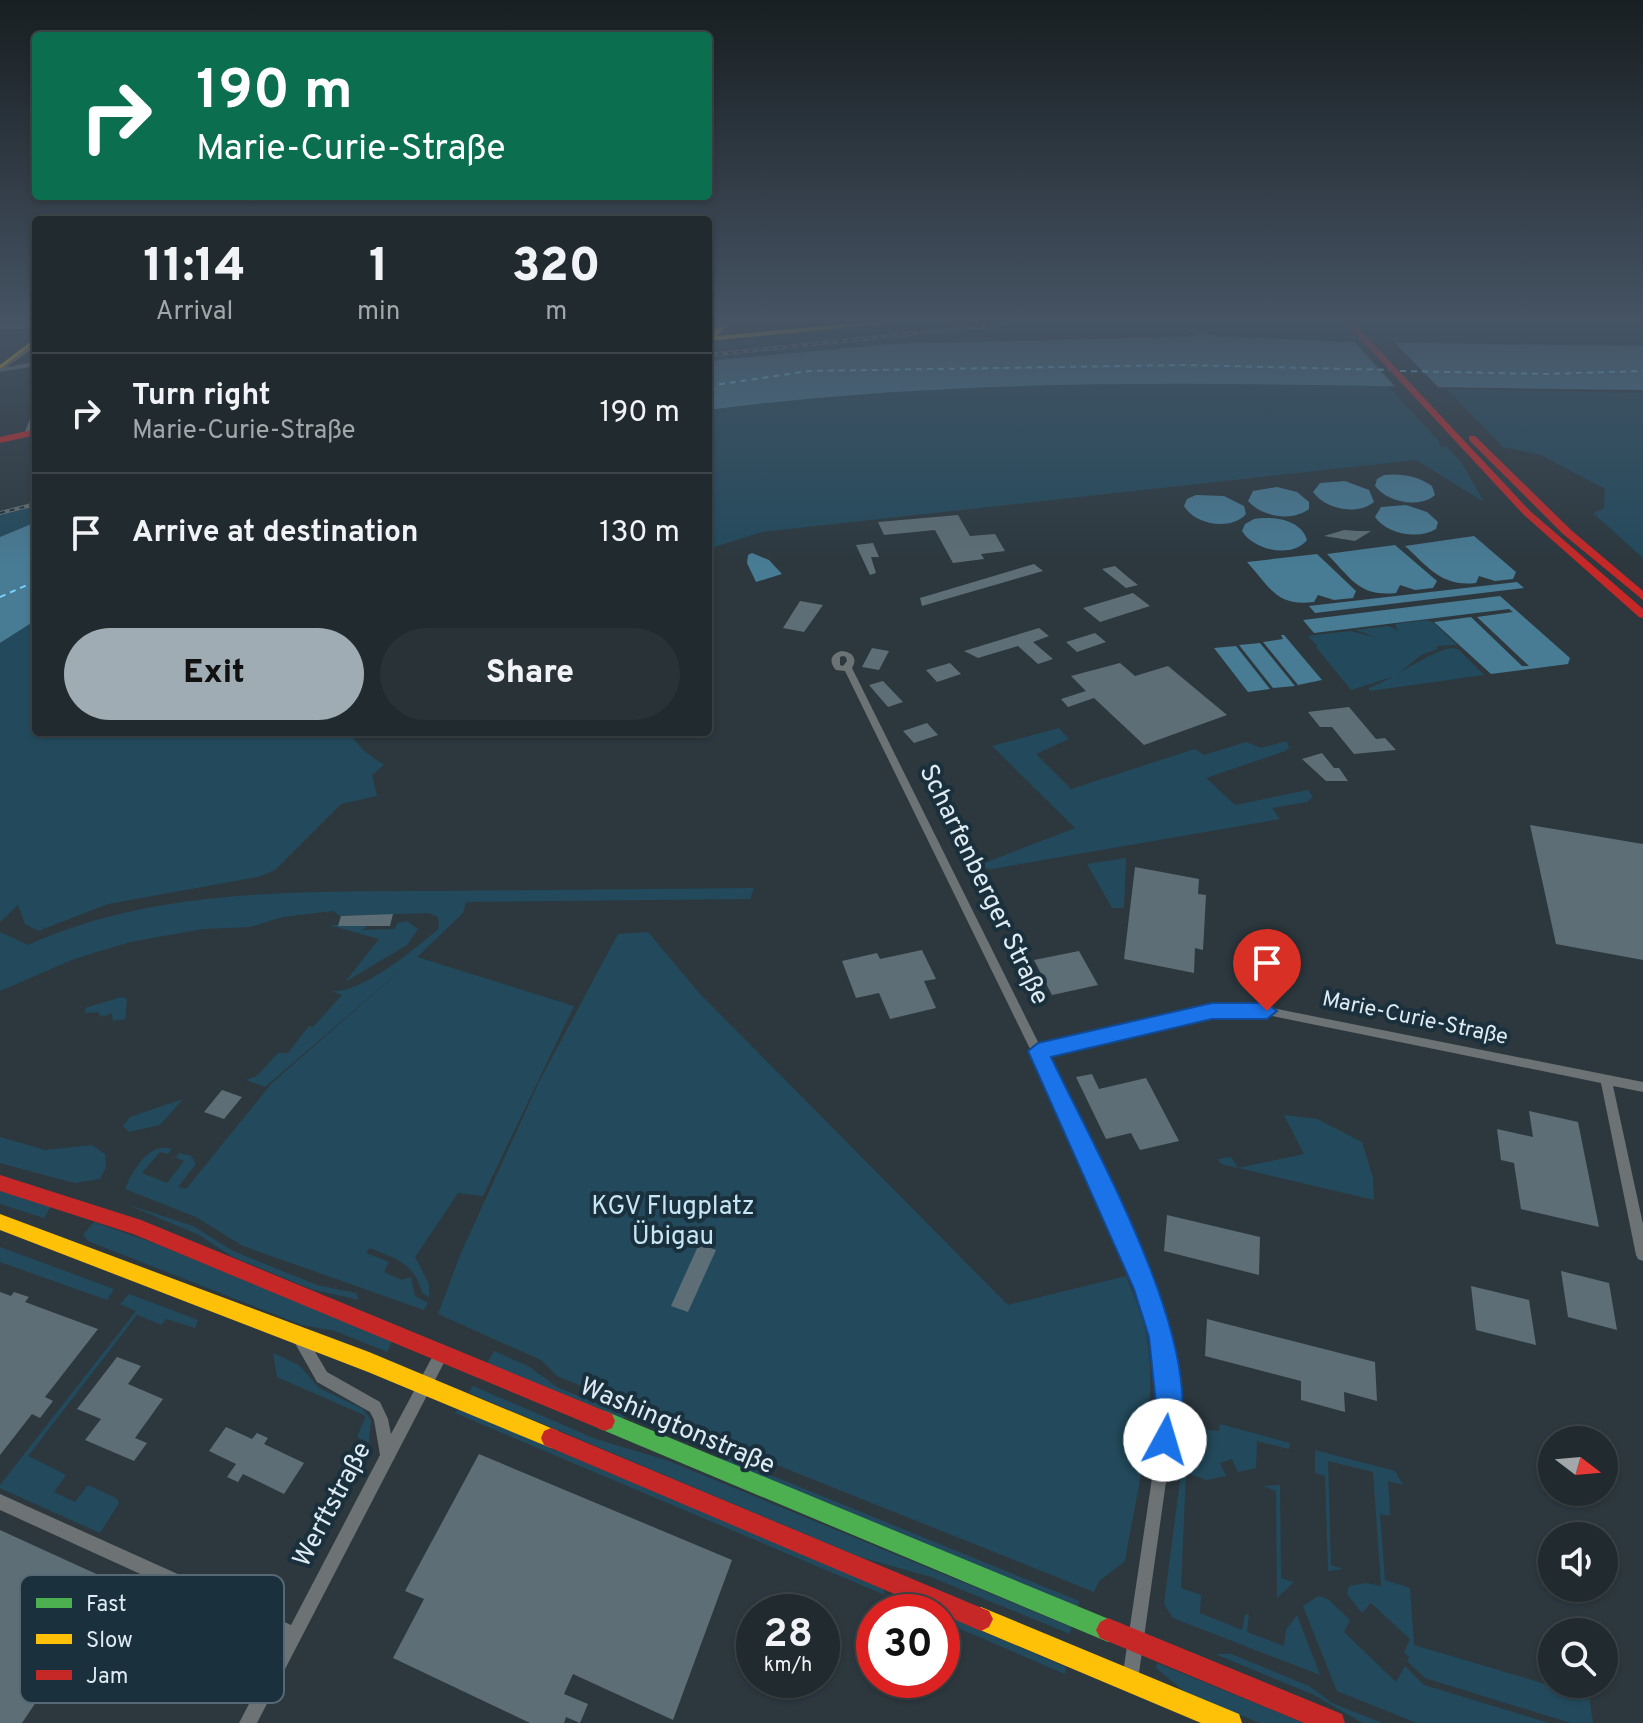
<!DOCTYPE html>
<meta charset="utf-8">
<style>
body{margin:0;font-family:Overpass,sans-serif;background:#293236;color:#f1f3f6;height:100vh;display:flex;flex-direction:column;font-size:30px;white-space:nowrap}
*{box-sizing:border-box;margin:0}
p{font-size:26px;color:#a2a7aa}
.icon{flex:none;width:44px;height:44px;fill:none;stroke:currentColor;stroke-width:2;stroke-linecap:round;stroke-linejoin:round}
.map{position:relative;flex:1;overflow:hidden}
.panel{position:absolute;left:32px;top:216px;width:680px;height:520px;display:flex;flex-direction:column;background:#212a2e;border-radius:8px;box-shadow:0 2px 6px #0004,0 0 0 2px #3e464a}
.panel>*{flex:none}
.top-card{position:absolute;left:32px;top:32px;width:680px;height:168px;border-radius:8px;box-shadow:0 2px 6px #0004,0 0 0 2px #3e464a;background:#0b6e4f;color:#fff;overflow:hidden}
.needle{width:52px;rotate:106deg}
.controls{position:absolute;left:1538px;top:1426px;display:grid;gap:16px}
.controls a{display:grid;place-items:center;width:80px;height:80px;border-radius:50%;background:#212a2e;box-shadow:0 2px 6px #0004,0 0 0 2px #3e464a;font-size:40px}
.speed{position:absolute;left:736px;top:1594px;display:flex;gap:16px;font-size:40px;font-weight:700;text-align:center}
.speed>*{display:grid;place-content:center;width:104px;height:104px;border-radius:50%;background:#212a2e;box-shadow:0 2px 6px #0004,0 0 0 2px #3e464a;line-height:1}
.speed small{font-size:20px;font-weight:400}
.speed .limit{border:12px solid #d22;background:#fff;color:#111}
.pin{position:absolute;display:grid;place-items:center;width:68px;height:68px;color:#fff;margin:-82px -34px;border-radius:50% 50% 50% 0;rotate:-45deg;box-shadow:0 0 8px #0007}
.pin .icon{rotate:45deg}
.me{position:absolute;width:88px;margin:-44px;rotate:6deg;stroke-linejoin:round;filter:drop-shadow(0 0 6px #0008)}
.turn{display:flex;align-items:center;gap:28px;height:168px;padding:0 32px;font-size:36px}
.turn .icon{width:104px;height:104px;stroke-width:2.5}
.turn b{display:block;font-size:56px;line-height:68px}
.eta{display:flex;justify-content:space-evenly;align-items:center;height:136px;text-align:center}
.eta b{font-size:48px;font-weight:800;line-height:56px}
.action{display:flex;gap:16px;margin-top:auto;padding:16px 32px}
.action a{flex:1;height:92px;border-radius:48px;background:#a0acb4;color:#111;font-size:32px;font-weight:800;line-height:92px;text-align:center}
.action a+a{background:#293236;color:#f1f3f6}
ul{padding:0;list-style:none}
li{display:flex;align-items:center;gap:24px;height:120px;padding:0 32px;border-top:2px solid #3e464a}
li div{flex:1}
li b{display:block;font-size:30px}
li em{font-style:normal}
.map>svg:first-child{display:block}
</style>
<div class="map">
<svg width="1643" height="1723" viewBox="0 0 1643 1723">
<rect width="100%" height="100%" fill="#2c383e"/>
<path fill="#234a5c" d="M936,322H994L708,351V343Z
M1039,322H1643V346L1344,342L1213,336L1058,337L891,344L708,361V356Z
M1179,383L1387,385L1439,441V446L1447,447L1461,462L1484,502L1416,460L762,532L708,549V410L839,394L961,385Z
M1447,389L1643,393V558L1593,513L1604,508L1605,489L1541,455L1503,447Z
M36,506V522L0,537V515Z
M36,620V732H348L364,751L384,765L372,775L377,796L341,804L275,870L258,877L108,904L38,931L25,924L18,905L0,922V643Z
M1427,620L1434,623L1457,645L1436,646L1438,649L1421,655L1395,676L1351,690L1316,647L1317,645L1307,636L1350,631L1378,638L1356,630L1389,626L1398,631L1395,624Z
M1450,648L1458,649L1484,675L1370,691L1369,688C1398,677 1419,657 1450,648Z
M1059,728L1069,739L1036,754L1071,789L1195,749L1204,755L1246,742L1261,748L1287,741L1289,748L1285,751L1206,778L1235,805L1308,790L1313,797L1307,802L1272,808L1280,819L992,869L974,867L1075,828L992,746Z
M1126,858L1124,908H1112L1087,864Z
M754,888L750,899L466,902L463,913L417,957L574,1006L483,1196L458,1193L415,1257L429,1284V1297L422,1293C415,1263 396,1259 370,1248L366,1253L389,1262L384,1272L402,1280L411,1277L415,1296L428,1303L424,1310L243,1246L196,1217L125,1189C133,1170 149,1141 172,1149L168,1154L160,1152L142,1173L167,1183L184,1161L176,1158L179,1153L191,1156L196,1164L178,1187L186,1189L272,1083L416,957L265,1087L246,1080L257,1076L278,1053H288L309,1026L313,1027L342,995L331,991C361,994 417,948 439,928L438,917L428,913L340,916L333,911L283,917L250,927L203,929L130,942L74,959L0,991V932L28,945C155,887 302,892 439,891C544,890 649,889 754,888Z
M407,921L418,929L407,945L345,982L379,939L329,925L368,924L363,930L395,929L397,923Z
M648,932L700,994L1008,1305L1126,1276C1133,1294 1142,1314 1146,1334C1160,1408 1137,1488 1125,1561L1099,1581L1094,1592L647,1413V1402L637,1398L625,1404L557,1376L541,1360L438,1314L461,1253L539,1082L618,934Z
M121,997L127,999L125,1019L113,1021L112,1013L101,1017L98,1012L86,1013L85,1008Z
M183,1099L160,1125L129,1132L123,1126L130,1117Z
M1284,1115L1317,1119L1362,1142L1373,1178L1374,1200L1221,1164L1218,1159L1231,1157L1238,1168L1304,1154Z
M0,1137L45,1150L92,1145L105,1154L106,1167L100,1179L74,1183L0,1163Z
M0,1191L51,1206L44,1218L0,1204Z
M126,1204L193,1226L233,1251L317,1285L356,1293L359,1300L311,1289L233,1257L199,1235Z
M94,1222L159,1245L392,1341L387,1352L335,1331L302,1325L88,1241L83,1235Z
M0,1247L114,1289L107,1300L0,1262Z
M129,1294L198,1320L195,1328L166,1319L162,1325L137,1315L28,1456L66,1475L54,1492L75,1502L88,1485L116,1498L119,1503L100,1533L0,1488V1485L136,1311L120,1304Z
M494,1351L528,1366L557,1387L626,1416L620,1421L487,1363Z
M273,1353L299,1365L319,1388L363,1409L371,1420L368,1450L340,1503L329,1497L331,1494L341,1497L369,1443L357,1437L366,1416L277,1377Z
M473,1386L596,1439L669,1461L1071,1627L1070,1634L931,1577L860,1557L469,1393Z
M458,1409L883,1588L885,1595L455,1413Z
M1220,1424L1290,1443L1289,1449L1257,1441L1256,1468L1238,1472L1232,1459L1220,1463L1226,1476L1207,1480L1186,1473L1181,1588L1201,1595L1200,1613L1242,1630L1245,1614L1249,1615L1247,1632L1284,1646L1286,1630L1297,1615L1320,1675L1173,1618L1164,1604L1185,1442L1187,1434L1197,1429L1219,1431Z
M1315,1450L1395,1471L1403,1485L1388,1481L1390,1516L1380,1514L1385,1580L1410,1588L1414,1645L1589,1697L1593,1723H1571L1425,1678L1407,1661L1409,1657L1404,1652L1410,1639L1371,1603L1362,1613L1347,1594L1349,1586L1366,1583L1381,1586L1373,1472L1328,1461L1331,1565L1343,1569L1328,1571L1325,1476L1315,1473Z
M724,1456L1079,1601L1078,1608L726,1464Z
M1280,1485L1281,1578L1294,1582L1277,1598L1276,1491L1263,1486Z
M1318,1596L1328,1599L1350,1620L1344,1632L1396,1682L1405,1666L1424,1685L1549,1723H1417L1337,1691L1303,1606Z
M942,1614L1066,1667L1065,1674L942,1621Z
M1215,1654H1231L1309,1686L1332,1703L1382,1723H1363L1314,1695Z
M1157,1663L1304,1723H1260L1185,1692L1156,1668Z"/>
<path fill="#487b94" d="M1213,336L1344,342L1643,346V390C1331,388 1019,369 708,410V361L891,344Z
M1384,475C1401,473 1418,476 1432,486L1435,495C1419,509 1387,502 1375,486L1377,479Z
M1345,481L1369,490L1374,502C1357,516 1325,509 1313,492L1320,483Z
M1277,487L1297,492L1309,502V509C1292,522 1262,517 1248,501L1253,491Z
M1196,495L1224,496L1244,506L1246,514C1231,531 1195,525 1184,506L1187,499Z
M1406,505L1427,512L1438,522L1436,529C1418,540 1387,534 1375,517L1381,507Z
M1254,519C1272,516 1301,519 1307,540C1292,559 1253,550 1242,531L1245,524Z
M36,522V620L0,643V537Z
M1474,536L1516,572L1513,579L1495,581L1479,576L1476,583C1442,587 1428,567 1405,546Z
M1395,545L1437,581L1433,588L1415,590L1400,585L1396,593C1359,597 1351,578 1327,554Z
M752,553L769,560L782,574L756,582L747,563L748,555Z
M1317,554L1356,591L1353,598L1334,600L1318,595L1314,602C1276,607 1270,587 1247,562Z
M1517,582L1524,588L1315,613L1309,606Z
M1500,596L1570,658L1568,664L1491,674L1434,622L1471,617L1522,666H1529L1477,617L1513,612L1509,609L1314,633L1303,620Z
M1281,635H1284L1322,680L1298,685L1263,642L1283,639Z
M1260,643L1295,686L1273,688L1239,645Z
M1236,646L1270,689L1248,692L1214,648Z"/>
<path fill="#2c383e" d="M1351,338L1391,339L1442,391L1397,389Z"/>
<g fill="none" stroke-linecap="round" stroke-linejoin="round">
<path stroke="#487b94" stroke-width="2" d="M1182,322L1186,329L1213,336"/>
<path stroke="#7bcffa" stroke-width="2" stroke-dasharray="6 5" stroke-linecap="butt" d="M1400,371L1545,374L1643,371
M708,386L809,371L1185,365L1390,370
M0,597L36,581"/>
</g>
<path fill="#5e6e76" d="M958,515L970,536L995,534L1005,551L981,554L984,559L953,563L935,530L884,535L878,522Z
M1344,530L1358,531H1371L1355,541L1324,536Z
M873,543L879,557H871L876,573L870,575L856,545Z
M1034,564L1043,571L922,606L920,598Z
M1115,566L1129,578L1138,585L1126,588L1102,569Z
M1133,593L1150,606L1100,622L1083,608Z
M800,601L823,605L804,632L783,628Z
M1039,628L1049,636L1033,642L1053,659L1038,664L1018,646L978,658L964,651Z
M1095,633L1106,642L1077,652L1066,642Z
M872,648L889,651L879,670L862,667Z
M950,663L961,674L937,682L926,670Z
M1120,663L1135,676L1168,666L1227,715L1144,745L1094,698L1068,707L1061,699L1086,691L1071,676Z
M883,681L903,702L888,707L869,685Z
M1349,707L1376,739L1385,738L1396,750L1354,754L1332,727H1320L1308,712Z
M927,723L938,735L914,743L903,731Z
M1322,753L1334,768H1339L1348,781H1326L1302,759Z
M1530,825L1643,844V960L1556,944Z
M1135,867L1199,879L1198,894L1206,895L1203,950L1195,948L1194,973L1124,959Z
M393,914L390,926H338L341,916Z
M922,950L936,979L924,981L936,1008L890,1019L879,993L856,998L842,961L877,953L880,959Z
M1079,951L1098,985L1052,995L1034,960Z
M1092,1074L1099,1089L1146,1078L1179,1141L1140,1150L1131,1133L1106,1139L1076,1077Z
M222,1090L242,1097L224,1119L204,1112Z
M1529,1111L1578,1122L1599,1227L1521,1209L1514,1163L1501,1160L1497,1129L1533,1137Z
M1167,1215L1260,1237L1259,1275L1164,1251Z
M699,1244L716,1250L688,1312L671,1306Z
M1561,1271L1609,1283L1617,1330L1568,1317Z
M1471,1286L1529,1300L1536,1345L1476,1330Z
M0,1292L11,1296L14,1292L29,1297L25,1302L98,1329L45,1397L53,1401L40,1418L32,1414L0,1455Z
M1207,1319L1375,1362L1377,1401L1344,1392L1345,1412L1301,1400V1381L1205,1356Z
M117,1357L141,1366L128,1384L163,1399L135,1438L147,1443L134,1461L85,1440L101,1419L77,1409Z
M226,1427L252,1439L257,1433L268,1438L264,1444L304,1463L284,1494L243,1474L238,1482L227,1477L236,1464L209,1451Z
M479,1454L732,1560L673,1720L573,1674L564,1694L588,1704L580,1723L566,1717L564,1723H530L393,1658L424,1599L405,1591Z
M0,1530L116,1583L22,1723H0Z"/>
<g fill="none" stroke-linecap="round" stroke-linejoin="round">
<path fill="#6d7274" fill-rule="evenodd" d="M36,324V328L0,330V326Z
M36,362V366L0,372V368Z
M36,409V419L30,434L25,435L24,434L33,411Z
M842,651C852,652 858,658 852,668L1040,1046L1212,1007H1267L1643,1082V1092L1613,1086L1643,1224V1261L1638,1259L1636,1255L1601,1083L1267,1015H1212L1045,1054L1095,1156L1153,1288L1169,1337L1177,1404L1138,1680L1136,1686L1130,1688L1124,1686L1122,1680L1163,1404L1155,1337L1139,1288L1083,1157L845,671L836,670C828,662 831,653 842,651ZM843,656L846,657L847,661L843,666L840,665V657Z
M299,1331L304,1333L327,1372L380,1402L388,1419L391,1434L437,1348L442,1346L447,1348L449,1353L257,1723H239L283,1639L0,1510V1494L291,1625L380,1455L374,1420L370,1412L317,1382L292,1338L294,1333Z"/>
<path fill="#4caf50" fill-rule="evenodd" d="M605,1411L1116,1622L1120,1630L1116,1638L1108,1642L598,1428L595,1421L598,1414Z"/>
<path fill="#ffc107" fill-rule="evenodd" d="M724,322H733L716,336L870,322H902L708,341V334Z
M33,340H36V346L0,371V365Z
M0,1214L369,1352L558,1431L561,1438L558,1445L551,1448L368,1372L0,1230Z
M981,1607L1239,1714L1242,1723H1201L973,1627L969,1619L973,1611Z"/>
<path fill="#c62828" fill-rule="evenodd" d="M1345,322H1353L1529,510L1643,609V618L1639,617L1523,514Z
M36,429V435L0,443V437Z
M1469,436H1475L1571,530L1643,591V600L1563,534L1469,440Z
M0,1175L141,1220L612,1414L615,1421L612,1428L605,1431L133,1234L0,1191Z
M551,1428L989,1611L993,1619L989,1627L981,1631L942,1614V1612H937L544,1445L541,1438L544,1431Z
M1108,1618L1342,1714L1345,1723H1304L1100,1638L1096,1630L1100,1622Z"/>
<path stroke="#687074" stroke-width="2" d="M0,370L36,343"/>
<g stroke="#687074" stroke-width="4">
<path id="rail" d="M708,355L1025,322
M0,513L36,504"/>
</g>
<use href="#rail" stroke="#1a303c" stroke-width="2" stroke-dasharray="5" stroke-linecap="butt"/>
</g>
<linearGradient id="sky" x2="0" y2="1"><stop stop-color="#181f22"/><stop offset="0.57" stop-color="#455363"/><stop offset="1" stop-color="#455363" stop-opacity="0"/></linearGradient>
<rect width="1643" height="563" fill="url(#sky)"/>
<path fill="#1a73e8" stroke="#114b97" stroke-width="2" d="M1212,1003H1267L1277,1011L1267,1019H1212L1051,1057C1093,1147 1214,1355 1175,1449L1165,1453L1156,1449L1152,1440L1156,1404L1149,1337L1134,1289L1028,1051L1038,1043Z"/>
<g text-anchor="middle" dominant-baseline="central" stroke-width="8" stroke-linejoin="round" paint-order="stroke">
<g font-size="22" fill="#deebf3" stroke="#1a303c">
<text transform="translate(1415 1019) rotate(12)">Marie-Curie-Straße</text>
</g>
<g font-size="26" fill="#deebf3" stroke="#1a303c">
<text transform="translate(983 885) rotate(64)">Scharfenberger Straße</text>
<text transform="translate(677 1427) rotate(23)">Washingtonstraße</text>
<text transform="translate(333 1505) rotate(-62)">Werftstraße</text>
</g>
<g font-size="26" fill="#c6e6f7" stroke="#1a303c">
<text x="673" y="1207">KGV Flugplatz<tspan x="673" dy="30">Übigau</tspan></text>
</g>
</g>
<rect x="20" y="1575" width="264" height="128" rx="12" fill="#1a303c" stroke="#556873" stroke-width="2"/>
<rect x="36" y="1598" width="36" height="10" fill="#4caf50"/>
<rect x="36" y="1634" width="36" height="10" fill="#ffc107"/>
<rect x="36" y="1670" width="36" height="10" fill="#c62828"/>
<g font-size="22" fill="#deebf3">
<text x="86" y="1611">Fast</text>
<text x="86" y="1647">Slow</text>
<text x="86" y="1683">Jam</text>
</g>
</svg>
<div class="controls">
<a><svg class="needle" viewBox="-14 -14 28 28"><path d="M0-13l5 13h-10z" fill="#e53935"/><path d="M0 13l5-13h-10z" fill="#a2a7aa"/></svg></a>
<a><svg class="icon" aria-label="sound" viewBox="0 0 24 24"><path d="M4 9h4l5-4v14l-5-4H4zM17 9q2 3 0 6"/></svg></a>
<a><svg class="icon" aria-label="search" viewBox="0 0 24 24"><circle cx="10" cy="10" r="6"/><path d="M15 15l6 6"/></svg></a>
</div>
<div class="speed"><div>28<small>km/h</small></div><div class="limit">30</div></div>
<div class="pin" style="left:1267px;top:1011px;background:#d93025"><svg class="icon" aria-label="arrive" viewBox="0 0 24 24"><path d="M6 21V4h12l-3 4 3 4H6"/></svg></div>
<svg class="me" style="left:1165px;top:1440px" viewBox="-20 -20 40 40"><circle r="19" fill="#fff"/><path d="M0-13L10 11 0 6-10 11z" fill="#1a73e8"/></svg>
<div class="top-card">
<div class="turn"><svg class="icon" aria-label="right" viewBox="0 0 24 24"><path d="M7 20v-9h11M14 6l5 5-5 5"/></svg><div><b>190 m</b>Marie-Curie-Straße</div></div>
</div>
<section class="panel">
<div class="eta">
<div><b>11:14</b><p>Arrival</p></div>
<div><b>1</b><p>min</p></div>
<div><b>320</b><p>m</p></div>
</div>
<ul>
<li><svg class="icon" aria-label="right" viewBox="0 0 24 24"><path d="M7 20v-9h11M14 6l5 5-5 5"/></svg><div><b>Turn right</b><p>Marie-Curie-Straße</p></div><em>190 m</em></li>
<li><svg class="icon" aria-label="arrive" viewBox="0 0 24 24"><path d="M6 21V4h12l-3 4 3 4H6"/></svg><div><b>Arrive at destination</b></div><em>130 m</em></li>
</ul>
<div class="action"><a>Exit</a><a>Share</a></div>
</section>
</div>
